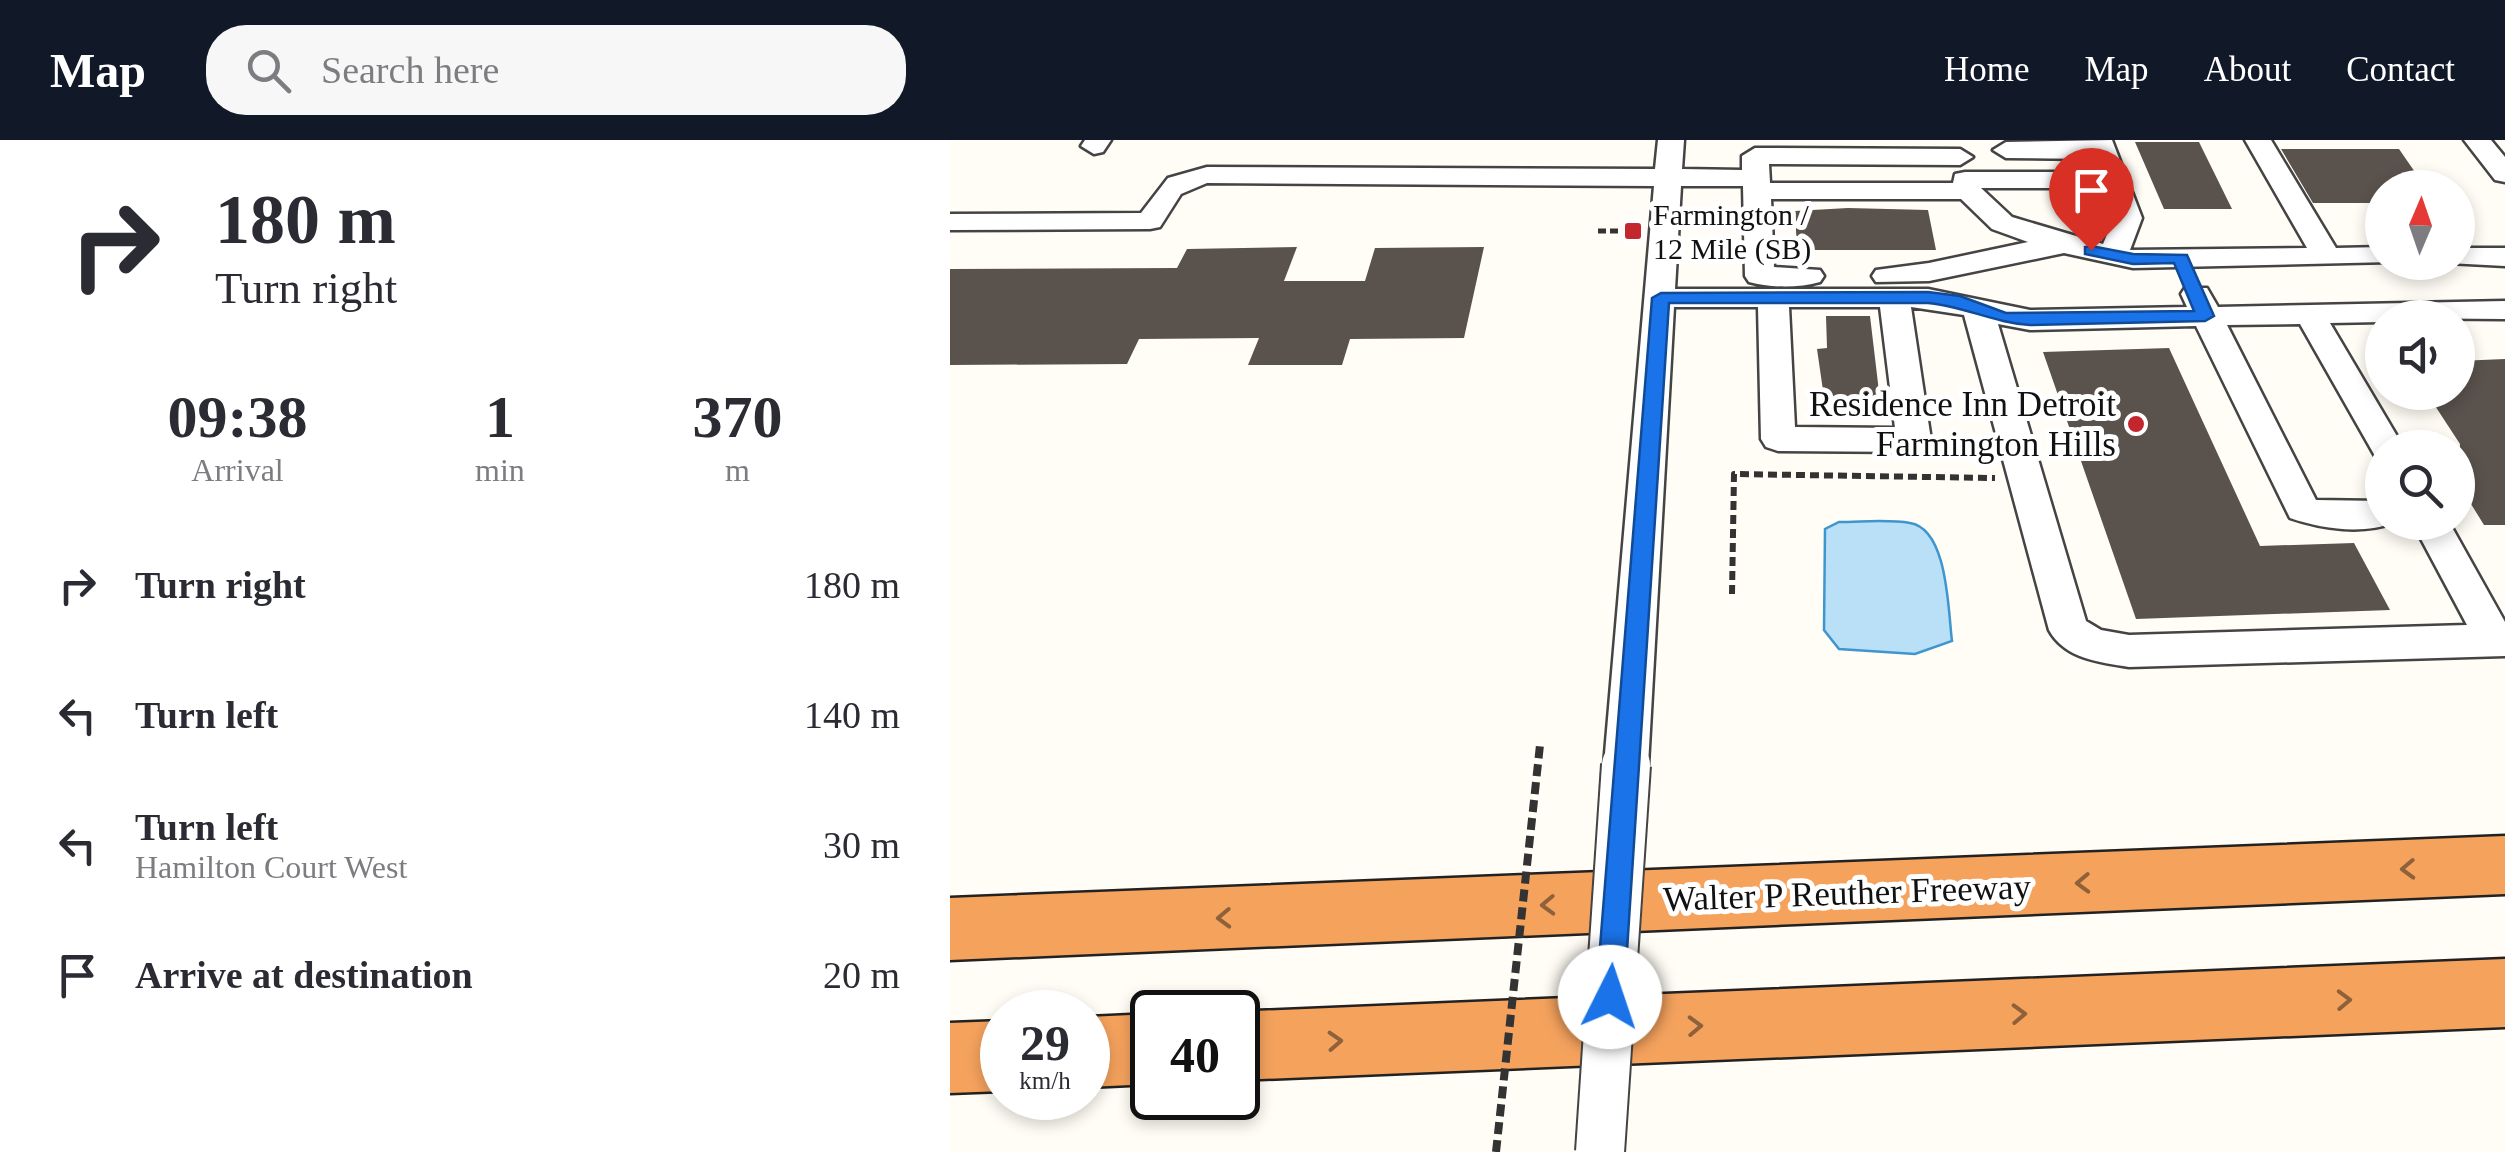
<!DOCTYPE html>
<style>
body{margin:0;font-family:"Times New Roman",serif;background:#f7f7f7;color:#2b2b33;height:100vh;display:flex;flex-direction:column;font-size:38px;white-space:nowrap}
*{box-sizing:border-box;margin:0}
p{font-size:32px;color:#7c7c81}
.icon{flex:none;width:55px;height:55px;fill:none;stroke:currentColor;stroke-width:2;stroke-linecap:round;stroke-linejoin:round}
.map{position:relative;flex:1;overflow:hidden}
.sheet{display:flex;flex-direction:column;background:#fff;width:950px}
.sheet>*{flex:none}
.banner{background:#fff;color:#2b2b33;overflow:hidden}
.needle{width:65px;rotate:2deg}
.controls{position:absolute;left:1415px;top:30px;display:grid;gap:20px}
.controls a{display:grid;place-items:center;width:110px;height:110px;border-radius:50%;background:#fff;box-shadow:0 5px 15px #0003;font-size:50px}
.speed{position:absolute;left:30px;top:850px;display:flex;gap:20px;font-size:50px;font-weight:700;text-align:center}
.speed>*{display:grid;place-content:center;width:130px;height:130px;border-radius:50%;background:#fff;box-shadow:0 5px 15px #0003;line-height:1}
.speed small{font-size:25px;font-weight:400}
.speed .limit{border:5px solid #111;border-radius:15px;background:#fff;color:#111}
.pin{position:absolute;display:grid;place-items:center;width:85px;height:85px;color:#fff;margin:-102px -42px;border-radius:50% 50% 50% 0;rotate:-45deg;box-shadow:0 0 10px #0007}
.pin .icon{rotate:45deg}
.me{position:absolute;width:110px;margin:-55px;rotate:4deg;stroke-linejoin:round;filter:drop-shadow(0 0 8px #0008)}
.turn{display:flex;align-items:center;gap:35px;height:210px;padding:0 50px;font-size:45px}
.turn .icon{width:130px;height:130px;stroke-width:2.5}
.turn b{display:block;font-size:70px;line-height:85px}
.eta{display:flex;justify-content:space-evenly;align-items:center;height:170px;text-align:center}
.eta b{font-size:60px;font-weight:700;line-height:70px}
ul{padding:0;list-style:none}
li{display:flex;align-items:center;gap:30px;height:130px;padding:0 50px}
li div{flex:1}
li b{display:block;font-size:38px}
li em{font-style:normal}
header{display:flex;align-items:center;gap:60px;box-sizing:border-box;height:140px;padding:0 50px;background:#111827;color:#fff}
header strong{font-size:48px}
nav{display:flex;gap:55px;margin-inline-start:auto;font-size:35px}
.search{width:700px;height:90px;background:#f7f7f7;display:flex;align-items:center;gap:25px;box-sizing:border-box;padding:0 35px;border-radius:40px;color:#7c7c81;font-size:38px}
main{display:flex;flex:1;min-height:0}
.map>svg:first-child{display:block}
</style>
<header>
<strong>Map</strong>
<div class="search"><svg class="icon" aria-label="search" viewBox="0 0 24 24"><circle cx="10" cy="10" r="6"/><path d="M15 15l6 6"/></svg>Search here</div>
<nav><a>Home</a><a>Map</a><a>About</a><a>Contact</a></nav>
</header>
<main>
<section class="sheet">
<div class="banner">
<div class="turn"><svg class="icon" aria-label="right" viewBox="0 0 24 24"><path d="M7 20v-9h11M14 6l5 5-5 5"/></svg><div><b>180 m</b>Turn right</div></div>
</div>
<div class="eta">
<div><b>09:38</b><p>Arrival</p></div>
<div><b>1</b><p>min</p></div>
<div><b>370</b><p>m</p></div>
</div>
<ul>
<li><svg class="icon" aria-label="right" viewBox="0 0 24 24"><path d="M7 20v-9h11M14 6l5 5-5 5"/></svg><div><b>Turn right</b></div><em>180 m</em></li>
<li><svg class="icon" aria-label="left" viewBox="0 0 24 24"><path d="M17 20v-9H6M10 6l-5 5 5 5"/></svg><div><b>Turn left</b></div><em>140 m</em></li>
<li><svg class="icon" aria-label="left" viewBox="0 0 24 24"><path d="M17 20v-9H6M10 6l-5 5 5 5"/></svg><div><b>Turn left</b><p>Hamilton Court West</p></div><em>30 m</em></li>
<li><svg class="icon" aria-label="arrive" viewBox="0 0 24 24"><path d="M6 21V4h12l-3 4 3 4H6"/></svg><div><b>Arrive at destination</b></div><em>20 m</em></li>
</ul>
</section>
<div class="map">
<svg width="1555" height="1012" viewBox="0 0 1555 1012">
<rect width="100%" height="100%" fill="#fffdf5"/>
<path fill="#b9e0f7" stroke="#3f96cf" stroke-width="2.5" d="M889,382C912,382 938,379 960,383C998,389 998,470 1002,501L965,514L889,509L874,490L875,389Z"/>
<path fill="#5a524d" d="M1185,2H1249L1282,69H1214Z
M1331,9H1449L1476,48H1432V63H1363Z
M898,68L978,70L986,110H847L845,71Z
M347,107L334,141H415L425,108L534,107L514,198L400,199L392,225H298L309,198L189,199L177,224L0,225V129L227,128L237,109Z
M876,176H920L932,277L877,278L867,209L877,208Z
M1219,208L1310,406L1404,403L1440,470L1186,479L1093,212Z
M1555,219V385H1534L1508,343L1510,304L1476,252H1508V221Z"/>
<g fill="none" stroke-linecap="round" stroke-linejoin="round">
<g stroke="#444" stroke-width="5">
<path id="minor" d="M135,0H161L153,12L144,14L131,6Z
M708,0H734L732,29L792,30V16L805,8L1010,9L1023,17L1010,25L819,24L820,43H1003L1005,34L1015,32H1147L1143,19L1056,18L1043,10L1056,2L1162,0L1192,78L1180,110L1357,108L1295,0H1321L1386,108L1432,107V122H1441L1183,128L1114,113L979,141L926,142L922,136L926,130L979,123L1078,102L1042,89L1011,59H821L824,127L870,130L874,136L870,142C849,148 820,148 799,142L795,136L793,46H731L725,149H978L1080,170L1237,167L1231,154L1235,148H1257L1268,167L1555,161V179L1432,178V182L1380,183L1454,308H1432V319L1425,316L1350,184L1277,185L1366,360L1432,361V382H1445C1414,395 1372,389 1340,378L1246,186L1080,190L1048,184L1136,481L1151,490L1179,495L1517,485L1462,382H1499L1555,482V516L1179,527C1149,522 1115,519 1099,490L1014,175L961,167L981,300L976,308L964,312L828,311L816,307L811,299L808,167H724L698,625L691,638L676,644L661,638L654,625L704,46L257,43L231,54L210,87L200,89L0,90V74L191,73L218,38L257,27L705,29ZM1031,48H1153L1164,78L1153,104L1062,77ZM839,167H930L945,288L845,287Z
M1514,0H1541L1555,17V42L1545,40Z
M1508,108H1555V126L1498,123L1508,122Z"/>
</g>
<g stroke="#222" stroke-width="5">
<path id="highway" d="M1555,696V754L0,820V758Z
M1555,819V887L288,940V872H282Z
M202,874V944L138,947V877Z
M52,881V951L0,953V883Z"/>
</g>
<path stroke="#333" stroke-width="5" stroke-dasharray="8 4" stroke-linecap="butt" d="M648,91H683"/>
<path stroke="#333" stroke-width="6" stroke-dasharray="9 5" stroke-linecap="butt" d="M782,454L784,334L1045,338"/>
<use href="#minor" fill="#fff" fill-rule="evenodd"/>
<use href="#highway" fill="#f5a25d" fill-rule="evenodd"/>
<g stroke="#444" stroke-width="52" stroke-linecap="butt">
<path id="minor-bridge" d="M650,1012L676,625"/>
</g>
<path stroke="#333" stroke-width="8" stroke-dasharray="12 6" stroke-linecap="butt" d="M546,1012L590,605"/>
<use href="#minor-bridge" stroke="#fff" stroke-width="48"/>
</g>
<defs><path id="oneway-chevron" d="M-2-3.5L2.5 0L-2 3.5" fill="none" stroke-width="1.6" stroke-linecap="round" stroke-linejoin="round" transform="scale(2.5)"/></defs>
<g stroke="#8e613b">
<use href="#oneway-chevron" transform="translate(1458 729) rotate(178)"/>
<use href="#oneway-chevron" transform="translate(1133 743) rotate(178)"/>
<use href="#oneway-chevron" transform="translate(598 765) rotate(178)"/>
<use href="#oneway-chevron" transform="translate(274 778) rotate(178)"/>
<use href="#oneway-chevron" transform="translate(1394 860) rotate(-2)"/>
<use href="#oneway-chevron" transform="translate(1069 874) rotate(-2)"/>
<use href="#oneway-chevron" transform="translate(745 886) rotate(-2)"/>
<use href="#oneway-chevron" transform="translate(385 901) rotate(-3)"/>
</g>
<path fill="#1a73e8" stroke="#114b97" stroke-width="2.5" d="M1141,106L1183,114L1237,115L1264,176L1255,181L1080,185C1044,183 1014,166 978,163H719L674,857L670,867L660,871L650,867L646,857L702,158L711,153L978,152L1010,156L1056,173L1244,171L1224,123L1183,124L1135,114V107Z"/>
<g fill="#c4262e" stroke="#fff" stroke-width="4">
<rect x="673" y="81" width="20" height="20" rx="5"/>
<circle cx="1186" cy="284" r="10"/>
</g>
<g text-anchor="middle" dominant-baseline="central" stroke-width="10" stroke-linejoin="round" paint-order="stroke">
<g font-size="30" fill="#111" stroke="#fff" text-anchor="start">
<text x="703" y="74">Farmington /<tspan x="703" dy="34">12 Mile (SB)</tspan></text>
</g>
<g font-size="35" fill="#111" stroke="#fff" text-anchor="end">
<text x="1166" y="264">Residence Inn Detroit<tspan x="1166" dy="40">Farmington Hills</tspan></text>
</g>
<g font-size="35" fill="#111" stroke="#fff">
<text transform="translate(897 753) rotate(-2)">Walter P Reuther Freeway</text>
</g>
</g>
</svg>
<div class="controls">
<a><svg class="needle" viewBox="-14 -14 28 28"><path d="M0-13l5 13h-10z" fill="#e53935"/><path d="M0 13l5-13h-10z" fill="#7c7c81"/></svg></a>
<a><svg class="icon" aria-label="sound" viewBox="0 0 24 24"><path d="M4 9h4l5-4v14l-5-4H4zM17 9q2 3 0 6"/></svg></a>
<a><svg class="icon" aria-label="search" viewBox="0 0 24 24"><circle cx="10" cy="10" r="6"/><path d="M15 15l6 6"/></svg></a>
</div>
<div class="speed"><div>29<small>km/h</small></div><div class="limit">40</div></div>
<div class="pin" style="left:1141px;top:110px;background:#d93025"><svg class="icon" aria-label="arrive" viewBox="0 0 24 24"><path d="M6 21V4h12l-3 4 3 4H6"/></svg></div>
<svg class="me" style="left:660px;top:857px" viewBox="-20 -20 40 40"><circle r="19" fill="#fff"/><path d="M0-13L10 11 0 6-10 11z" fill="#1a73e8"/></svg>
</div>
</main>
